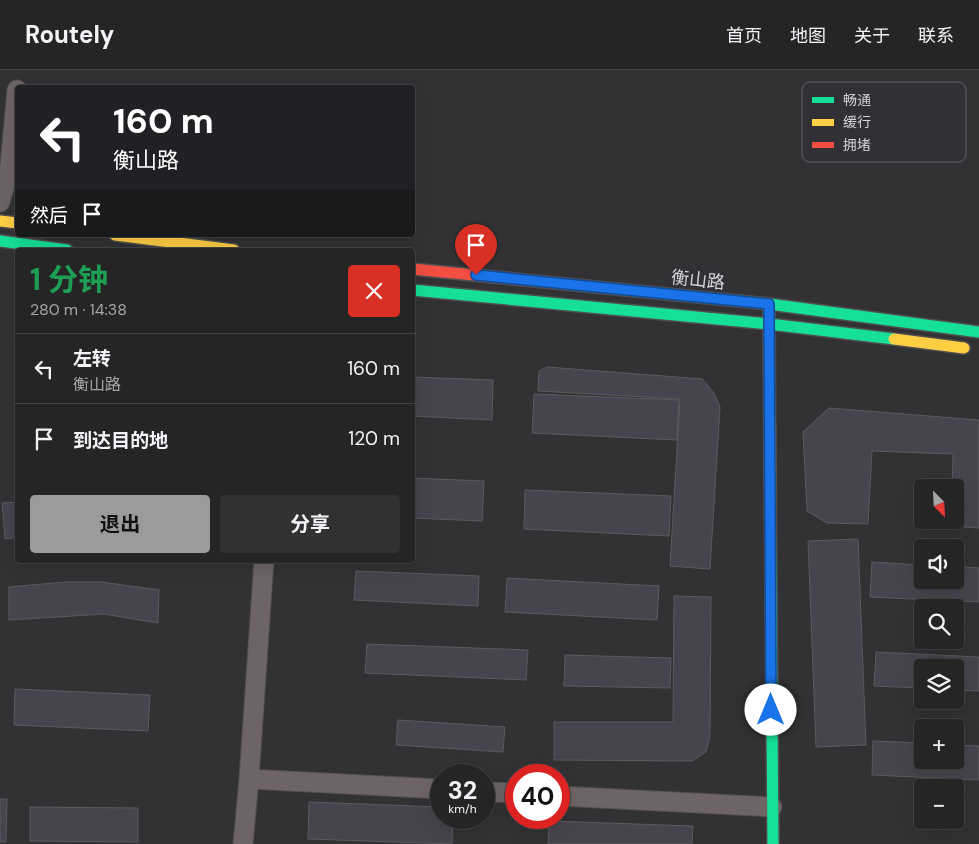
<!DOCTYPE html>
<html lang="zh">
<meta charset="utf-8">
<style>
body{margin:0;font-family:"DM Sans","Noto Sans SC",sans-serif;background:#323132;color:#f1f3f6;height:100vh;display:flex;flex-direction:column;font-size:19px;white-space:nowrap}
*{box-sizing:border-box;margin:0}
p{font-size:16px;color:#a4a5a7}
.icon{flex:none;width:28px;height:28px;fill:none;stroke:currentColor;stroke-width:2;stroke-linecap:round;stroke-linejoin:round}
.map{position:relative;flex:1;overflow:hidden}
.drawer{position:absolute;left:15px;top:178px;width:400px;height:315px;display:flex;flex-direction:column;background:#262526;border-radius:5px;box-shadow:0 5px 20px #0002,0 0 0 1px #424243}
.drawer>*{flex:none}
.top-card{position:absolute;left:15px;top:15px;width:400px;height:152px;border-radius:5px;box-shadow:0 5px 20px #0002,0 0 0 1px #424243;background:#202124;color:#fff;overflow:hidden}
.needle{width:32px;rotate:156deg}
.tools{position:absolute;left:914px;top:409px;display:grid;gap:10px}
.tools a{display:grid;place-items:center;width:50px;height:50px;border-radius:5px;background:#262526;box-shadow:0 5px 20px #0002,0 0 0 1px #424243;font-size:25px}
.speed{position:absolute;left:430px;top:694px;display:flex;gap:10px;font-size:25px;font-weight:700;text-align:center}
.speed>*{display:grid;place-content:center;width:65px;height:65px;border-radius:50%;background:#262526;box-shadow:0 5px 20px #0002,0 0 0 1px #424243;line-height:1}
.speed small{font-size:12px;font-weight:400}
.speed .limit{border:8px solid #d22;background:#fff;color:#111}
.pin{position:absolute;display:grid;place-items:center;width:42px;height:42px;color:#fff;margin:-51px -21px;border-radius:50% 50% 50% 0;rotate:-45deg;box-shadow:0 0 5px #0007}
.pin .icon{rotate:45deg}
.me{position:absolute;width:55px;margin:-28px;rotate:0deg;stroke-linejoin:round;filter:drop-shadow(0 0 4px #0008)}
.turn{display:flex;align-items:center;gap:18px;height:105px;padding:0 15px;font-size:22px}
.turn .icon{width:65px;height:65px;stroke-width:2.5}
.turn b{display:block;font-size:35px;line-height:42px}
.then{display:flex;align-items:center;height:48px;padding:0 15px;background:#0003;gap:10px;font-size:19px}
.round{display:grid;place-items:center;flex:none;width:52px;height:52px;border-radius:5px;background:#323132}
.summary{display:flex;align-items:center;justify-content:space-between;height:85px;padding:0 15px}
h1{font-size:30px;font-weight:700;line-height:38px;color:#1e9e55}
.button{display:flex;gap:10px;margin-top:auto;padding:10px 15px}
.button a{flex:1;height:58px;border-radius:5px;background:#9b9a9d;color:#111;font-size:20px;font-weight:700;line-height:58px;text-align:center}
.button a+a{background:#323132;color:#f1f3f6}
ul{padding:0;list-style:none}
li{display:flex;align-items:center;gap:15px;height:70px;padding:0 15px;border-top:1px solid #424243}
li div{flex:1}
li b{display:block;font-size:19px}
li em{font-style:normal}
header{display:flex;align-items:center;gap:30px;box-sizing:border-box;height:70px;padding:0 25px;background:#262526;border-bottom:1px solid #424243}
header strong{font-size:24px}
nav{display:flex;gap:28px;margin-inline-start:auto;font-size:18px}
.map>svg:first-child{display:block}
</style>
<header>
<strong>Routely</strong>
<nav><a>首页</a><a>地图</a><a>关于</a><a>联系</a></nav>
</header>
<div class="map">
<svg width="979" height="774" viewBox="0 0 979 774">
<rect width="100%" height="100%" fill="#323133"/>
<path fill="#48444f" stroke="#5b5a5c" d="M18,241V268H14Z
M547,297L702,309L714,323L720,337L710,499L670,496L680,329L538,321L539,301Z
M412,307L493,310L492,350L412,346Z
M534,324L679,330L677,370L532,363Z
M829,338L979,350V458L950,456V450H955V418H952L953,384L872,381L868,454L827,453L807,441L803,362Z
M412,408L484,411L482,451L412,448Z
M525,420L671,426L669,466L524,459Z
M18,432V467L5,469L2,433Z
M858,469L866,675L816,677L808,471Z
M872,492L922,495V510H955V496L979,498V532L870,527Z
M356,501L479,506L478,536L354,530Z
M507,508L659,516L657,550L505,542Z
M65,512H101L159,520L158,553L104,544L9,550V517Z
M674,526L711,527L710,666L706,682L692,691L554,690V652H673Z
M367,574L528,580L526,610L365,603Z
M876,582L979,587V621L955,620V598H922V618L874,616Z
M565,585L671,588L670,618L564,616Z
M15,619L150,625L148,661L14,655Z
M398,650L505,657L503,682L396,675Z
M873,671L922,673V690H955V675L979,676V710L872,705Z
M0,729H7L6,772H0Z
M309,732L441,737V748H453L452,774L308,769Z
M30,737L138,738V772L30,771Z
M549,751L693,756L692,774H548Z"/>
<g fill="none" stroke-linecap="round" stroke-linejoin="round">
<g stroke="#4f4e50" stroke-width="21">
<path id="street" d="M0,132L10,96L17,20
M264,490L249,709L441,719
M484,722L516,723
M559,726L772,737
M243,774L249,709"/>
</g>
<g stroke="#4f4e50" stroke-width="14">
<path id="fast" d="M0,171L67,180
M555,213L769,234L979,262
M412,220L769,254L894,269
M770,401L773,774"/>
</g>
<g stroke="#4f4e50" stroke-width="14">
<path id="slow" d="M0,151L18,153
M115,165L234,180
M769,237L770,401
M894,269L964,278"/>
</g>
<g stroke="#4f4e50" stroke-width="14">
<path id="jam" d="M412,199L555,213"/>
</g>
<use href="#street" stroke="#6e6465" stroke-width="19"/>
<use href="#fast" stroke="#16e098" stroke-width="11"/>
<use href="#slow" stroke="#ffcf43" stroke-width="11"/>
<use href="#jam" stroke="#f24e42" stroke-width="11"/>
</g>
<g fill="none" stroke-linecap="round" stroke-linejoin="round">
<g stroke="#114b97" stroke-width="12">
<path id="route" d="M476,205L769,234L771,640"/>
</g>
<use href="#route" stroke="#1a73e8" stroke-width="9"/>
</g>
<g text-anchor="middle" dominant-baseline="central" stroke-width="5" stroke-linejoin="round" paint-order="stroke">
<g font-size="18" fill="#d4d3d6" stroke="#313034">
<text transform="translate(698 210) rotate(6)">衡山路</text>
</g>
</g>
<rect x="802" y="12" width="164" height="80" rx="8" fill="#313034" stroke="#626165" stroke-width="1"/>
<rect x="812" y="27" width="22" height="6" fill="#16e098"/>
<rect x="812" y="49" width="22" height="7" fill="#ffcf43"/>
<rect x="812" y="72" width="22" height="6" fill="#f24e42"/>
<g font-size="14" fill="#d4d3d6">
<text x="843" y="35">畅通</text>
<text x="843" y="57">缓行</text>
<text x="843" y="80">拥堵</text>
</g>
</svg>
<div class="tools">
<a><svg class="needle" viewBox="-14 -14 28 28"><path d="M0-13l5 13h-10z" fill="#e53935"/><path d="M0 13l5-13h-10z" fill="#a4a5a7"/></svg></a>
<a><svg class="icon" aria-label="sound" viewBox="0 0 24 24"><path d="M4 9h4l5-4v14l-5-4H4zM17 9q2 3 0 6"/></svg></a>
<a><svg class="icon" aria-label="search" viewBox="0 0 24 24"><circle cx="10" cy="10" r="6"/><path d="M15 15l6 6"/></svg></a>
<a><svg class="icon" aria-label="layers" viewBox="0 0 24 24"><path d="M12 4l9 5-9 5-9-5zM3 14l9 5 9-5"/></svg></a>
<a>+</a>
<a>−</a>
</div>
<div class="speed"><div>32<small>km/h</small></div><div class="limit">40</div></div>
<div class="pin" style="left:476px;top:205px;background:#d93025"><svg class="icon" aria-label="arrive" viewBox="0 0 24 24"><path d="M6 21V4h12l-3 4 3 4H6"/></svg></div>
<svg class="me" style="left:771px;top:640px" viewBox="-20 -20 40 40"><circle r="19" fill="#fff"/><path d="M0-13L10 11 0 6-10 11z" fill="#1a73e8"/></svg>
<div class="top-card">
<div class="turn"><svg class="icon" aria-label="left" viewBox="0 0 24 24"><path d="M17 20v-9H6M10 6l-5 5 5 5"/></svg><div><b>160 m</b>衡山路</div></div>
<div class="then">然后<svg class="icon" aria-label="arrive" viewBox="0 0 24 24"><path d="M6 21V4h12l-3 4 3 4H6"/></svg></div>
</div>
<section class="drawer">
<div class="summary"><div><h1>1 分钟</h1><p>280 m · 14:38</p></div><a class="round" style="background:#d93025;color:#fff"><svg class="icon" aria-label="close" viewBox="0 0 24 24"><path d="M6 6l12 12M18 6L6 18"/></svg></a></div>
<ul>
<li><svg class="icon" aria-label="left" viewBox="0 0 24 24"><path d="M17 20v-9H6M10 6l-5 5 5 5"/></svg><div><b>左转</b><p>衡山路</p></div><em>160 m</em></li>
<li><svg class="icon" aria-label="arrive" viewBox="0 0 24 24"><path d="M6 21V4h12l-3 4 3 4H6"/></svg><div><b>到达目的地</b></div><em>120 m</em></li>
</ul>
<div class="button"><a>退出</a><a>分享</a></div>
</section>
</div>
